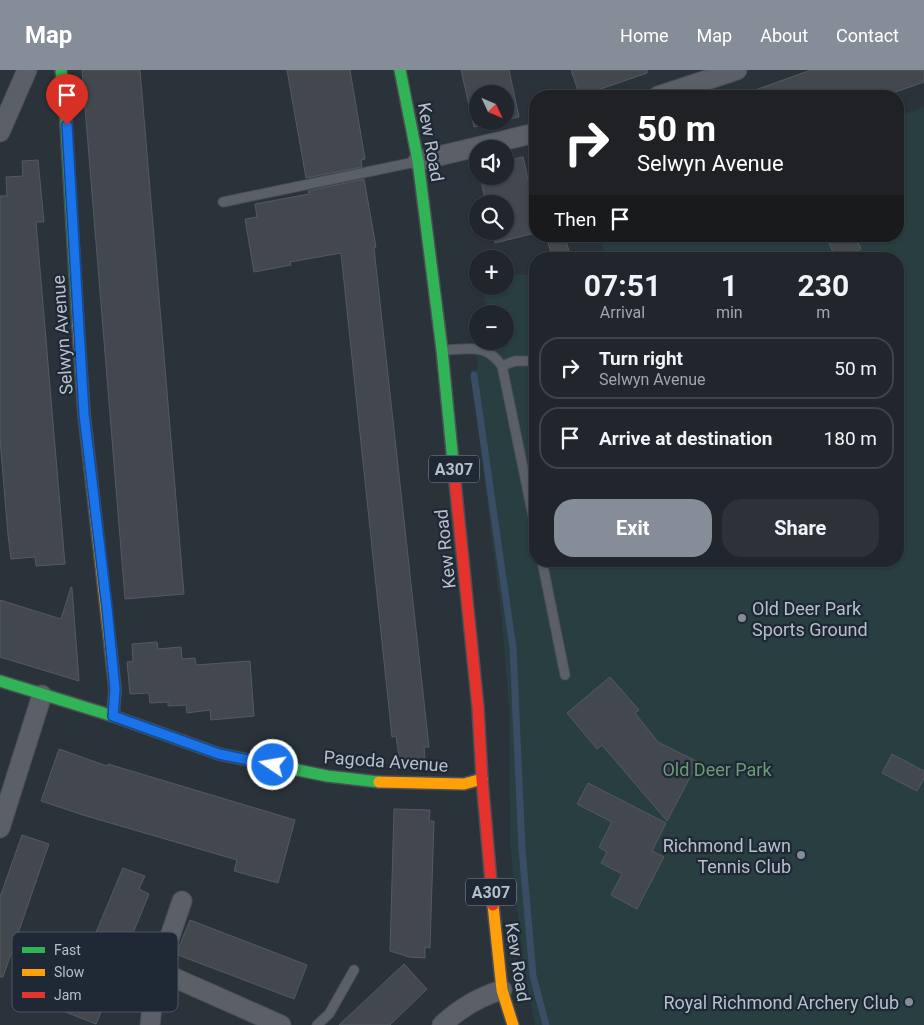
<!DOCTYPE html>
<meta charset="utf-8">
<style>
body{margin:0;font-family:Roboto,sans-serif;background:#2d3238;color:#f1f3f6;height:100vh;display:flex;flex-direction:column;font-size:19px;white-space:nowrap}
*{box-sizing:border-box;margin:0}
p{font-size:16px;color:#a2a5a9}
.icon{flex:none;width:28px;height:28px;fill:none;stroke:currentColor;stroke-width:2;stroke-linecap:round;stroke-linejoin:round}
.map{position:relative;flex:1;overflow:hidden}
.drawer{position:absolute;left:529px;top:182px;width:375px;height:315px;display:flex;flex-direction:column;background:#20262c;border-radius:20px;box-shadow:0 1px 4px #0004,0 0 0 1px #3d4348}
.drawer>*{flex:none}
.hud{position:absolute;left:529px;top:20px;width:375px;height:152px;border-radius:20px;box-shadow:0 1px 4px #0004,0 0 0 1px #3d4348;background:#202124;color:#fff;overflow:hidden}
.needle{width:32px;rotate:134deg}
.buttons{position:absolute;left:469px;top:15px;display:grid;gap:10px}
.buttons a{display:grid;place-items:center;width:45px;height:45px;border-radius:50%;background:#20262c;box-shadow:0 1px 4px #0004,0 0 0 1px #3d4348;font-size:25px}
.pin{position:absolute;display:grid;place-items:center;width:42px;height:42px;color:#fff;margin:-51px -21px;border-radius:50% 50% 50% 0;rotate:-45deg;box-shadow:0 0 5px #0007}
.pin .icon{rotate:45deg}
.me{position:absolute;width:55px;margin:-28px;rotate:282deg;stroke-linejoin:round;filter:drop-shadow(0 0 4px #0008)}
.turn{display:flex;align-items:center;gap:18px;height:105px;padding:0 25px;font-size:22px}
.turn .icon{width:65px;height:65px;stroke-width:2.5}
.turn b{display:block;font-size:35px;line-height:42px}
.then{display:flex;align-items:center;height:48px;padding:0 25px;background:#0003;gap:10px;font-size:19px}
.eta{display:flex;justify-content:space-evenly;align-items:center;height:85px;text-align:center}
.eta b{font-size:30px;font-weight:700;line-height:35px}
.primary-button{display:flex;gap:10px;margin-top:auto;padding:10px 25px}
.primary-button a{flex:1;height:58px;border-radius:20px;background:#858e98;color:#fff;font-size:20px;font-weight:700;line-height:58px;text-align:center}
.primary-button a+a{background:#2d3238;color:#f1f3f6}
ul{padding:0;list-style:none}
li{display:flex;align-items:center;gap:15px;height:62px;margin:0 10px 8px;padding:0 15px;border:2px solid #3d4348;border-radius:20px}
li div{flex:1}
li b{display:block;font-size:19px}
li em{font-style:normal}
header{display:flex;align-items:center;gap:30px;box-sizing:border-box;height:70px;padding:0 25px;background:#858e98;color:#fff}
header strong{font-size:24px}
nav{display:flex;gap:28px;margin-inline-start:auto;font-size:18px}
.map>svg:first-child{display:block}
</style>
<header>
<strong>Map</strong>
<nav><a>Home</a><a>Map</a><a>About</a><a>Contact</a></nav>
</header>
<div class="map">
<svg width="924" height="955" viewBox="0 0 924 955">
<rect width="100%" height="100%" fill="#2b333a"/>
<path fill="#283e40" d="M924,37V955H535L527,914L516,832L510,772L509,637L502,551L472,308L474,302L478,299L475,268L477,264L478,271H505V244H487L484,226L471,215L477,214L478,216H505V207C516,204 524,203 535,208V491H898V189H607L599,166H898V46Z"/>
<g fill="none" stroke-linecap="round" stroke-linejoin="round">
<path stroke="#394e65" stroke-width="7" d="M474,305L513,578L522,779L533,906L546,955"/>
</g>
<path fill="#42484e" stroke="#535a61" d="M82,0H140L184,524L125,529Z
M287,0H350L365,89L361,90L362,97L306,108Z
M461,0H509L519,47L505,50V24H478V51H501L474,57Z
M571,0H647V3L580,26Z
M811,0H924V12L884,26H744V24Z
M523,87L535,139V163L495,173L492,161H505V134H486L480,106H505V91Z
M38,90L44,152H36L65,494L36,496L35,487L11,489L8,465L0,369V126H7L6,107L23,106L22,91Z
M364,109L376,177L374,178L429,677H424L425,689L399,687L396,666L392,667L341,183L290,192L291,195L254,202L245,149L257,147L255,134L309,124L308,121Z
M546,166H564L572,189H553Z
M826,166H855L861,179L840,189H836Z
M71,517L72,518L79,611L0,587V530L61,549Z
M157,572L158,579L181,577L182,589L195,588L196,595L250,591L254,646L211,650L210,640L187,643L186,635L168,636V632L150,633L149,623L130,624L127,592L133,591L132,574Z
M610,607L639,640L635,643L658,672L698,692L667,751L602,675L597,679L567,643Z
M59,679L107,696L108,694L295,750L278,813L234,801L237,790L83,745L41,731Z
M892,684L924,701V708L917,721L882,703Z
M588,713L666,753L652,781L664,787L637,839L611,825L622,804L601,793L607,782L599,777L612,752L577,734Z
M394,739L430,740L429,751H434L430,878L425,877V888L409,887L390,881Z
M22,765L49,774L3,907H0V827Z
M123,798L145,806L139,819L149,824L96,954L63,941Z
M190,850L307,895L294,929L178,885V879Z
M404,894L427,919L390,955H339Z"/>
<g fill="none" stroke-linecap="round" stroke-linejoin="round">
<g stroke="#494f54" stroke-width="11">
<path id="lane" d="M223,132L415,92
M445,280C470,279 486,273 502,296L535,456
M502,296L515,291H535
M542,491L565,605
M317,955L329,944L354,900"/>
</g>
<g stroke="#494f54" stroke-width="21">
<path id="street" d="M658,26L737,0
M0,62L27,0
M418,91L535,63
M0,758L42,625
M166,904L281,955
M150,955L152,937L166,904L167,875L182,831
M442,955C460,938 478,927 502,920"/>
</g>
<g stroke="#494f54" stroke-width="14">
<path id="fast" d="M61,0L65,36L78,255
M400,0L418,91L442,280L454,402
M0,611L113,646L219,684L327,706L379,712"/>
</g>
<g stroke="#494f54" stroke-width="14">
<path id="slow" d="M78,255L84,344L115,619L113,646
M379,712L464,714L482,709
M493,835L502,920L513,955"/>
</g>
<g stroke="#494f54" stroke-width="14">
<path id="jam" d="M454,402L478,638L482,709L493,835"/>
</g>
<use href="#lane" stroke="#5b6068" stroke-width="9"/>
<use href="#street" stroke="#5b6068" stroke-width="19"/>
<use href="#fast" stroke="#30b455" stroke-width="11"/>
<use href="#slow" stroke="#ff9f0a" stroke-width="11"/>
<use href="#jam" stroke="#e5322d" stroke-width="11"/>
</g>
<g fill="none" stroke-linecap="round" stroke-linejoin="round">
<g stroke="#114b97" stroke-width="12">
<path id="route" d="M67,55L84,344L107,538L115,619L113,646L219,684L273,695"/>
</g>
<use href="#route" stroke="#1a73e8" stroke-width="9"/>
</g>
<g fill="#858e98" stroke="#1e2935" stroke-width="2">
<circle cx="742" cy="548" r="5"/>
<circle cx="801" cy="785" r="5"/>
<circle cx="909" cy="932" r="5"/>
</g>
<g text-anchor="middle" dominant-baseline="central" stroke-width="4.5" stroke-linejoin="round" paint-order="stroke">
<g fill="#1e2935" stroke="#88929d" stroke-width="1">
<rect x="429" y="385.5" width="50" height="27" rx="4"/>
<rect x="466" y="808.5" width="50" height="27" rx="4"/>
</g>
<g font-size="16" font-weight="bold" fill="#b6bfca">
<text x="454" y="399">A307</text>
<text x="491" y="822">A307</text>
</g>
<g font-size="18" fill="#b6bfca" stroke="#1e2935">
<text transform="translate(431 72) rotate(80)">Kew Road</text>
<text transform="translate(62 265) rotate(-94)">Selwyn Avenue</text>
<text transform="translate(445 479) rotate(-96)">Kew Road</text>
<text transform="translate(386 691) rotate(4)">Pagoda Avenue</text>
<text transform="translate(518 892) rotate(81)">Kew Road</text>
</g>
<g font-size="18" fill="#b6bfca" stroke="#1e2935" text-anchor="end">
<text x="752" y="538" text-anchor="start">Old Deer Park<tspan x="752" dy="21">Sports Ground</tspan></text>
<text x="791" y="775">Richmond Lawn<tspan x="791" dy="21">Tennis Club</tspan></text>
<text x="899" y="932">Royal Richmond Archery Club</text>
</g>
<g font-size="18" fill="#6c9b74" stroke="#1e2935">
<text x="717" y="699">Old Deer Park</text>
</g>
</g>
<rect x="12" y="862" width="166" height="80" rx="8" fill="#1e2935" stroke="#4c5662" stroke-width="1"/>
<rect x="22" y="877" width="23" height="6" fill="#30b455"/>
<rect x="22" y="899" width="23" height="7" fill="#ff9f0a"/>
<rect x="22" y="922" width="23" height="6" fill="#e5322d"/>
<g font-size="14" fill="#b6bfca">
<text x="54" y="885">Fast</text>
<text x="54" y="907">Slow</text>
<text x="54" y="930">Jam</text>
</g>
</svg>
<div class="buttons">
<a><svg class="needle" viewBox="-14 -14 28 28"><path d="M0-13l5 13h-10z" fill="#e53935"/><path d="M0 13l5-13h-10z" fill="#a2a5a9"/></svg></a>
<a><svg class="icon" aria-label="sound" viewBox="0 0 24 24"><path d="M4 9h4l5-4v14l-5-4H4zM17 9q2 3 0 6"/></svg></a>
<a><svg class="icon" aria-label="search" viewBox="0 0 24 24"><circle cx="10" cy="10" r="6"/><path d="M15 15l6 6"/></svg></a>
<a>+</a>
<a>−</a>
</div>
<div class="pin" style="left:67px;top:55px;background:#d93025"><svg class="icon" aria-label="arrive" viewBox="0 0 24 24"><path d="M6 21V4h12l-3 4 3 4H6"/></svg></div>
<svg class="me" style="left:273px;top:695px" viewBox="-20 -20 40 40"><circle r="17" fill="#1a73e8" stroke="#fff" stroke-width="3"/><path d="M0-11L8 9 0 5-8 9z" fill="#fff"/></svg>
<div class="hud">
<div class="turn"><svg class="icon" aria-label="right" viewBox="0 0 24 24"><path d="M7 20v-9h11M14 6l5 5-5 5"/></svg><div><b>50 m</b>Selwyn Avenue</div></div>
<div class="then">Then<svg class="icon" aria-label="arrive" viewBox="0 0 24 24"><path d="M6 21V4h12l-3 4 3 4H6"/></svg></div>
</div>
<section class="drawer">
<div class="eta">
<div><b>07:51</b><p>Arrival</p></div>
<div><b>1</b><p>min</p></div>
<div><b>230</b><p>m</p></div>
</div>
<ul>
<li><svg class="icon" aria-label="right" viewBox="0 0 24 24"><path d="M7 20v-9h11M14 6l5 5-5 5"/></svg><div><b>Turn right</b><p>Selwyn Avenue</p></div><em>50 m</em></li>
<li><svg class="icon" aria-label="arrive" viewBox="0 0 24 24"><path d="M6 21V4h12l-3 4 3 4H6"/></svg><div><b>Arrive at destination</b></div><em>180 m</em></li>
</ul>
<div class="primary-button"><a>Exit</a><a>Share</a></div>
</section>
</div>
